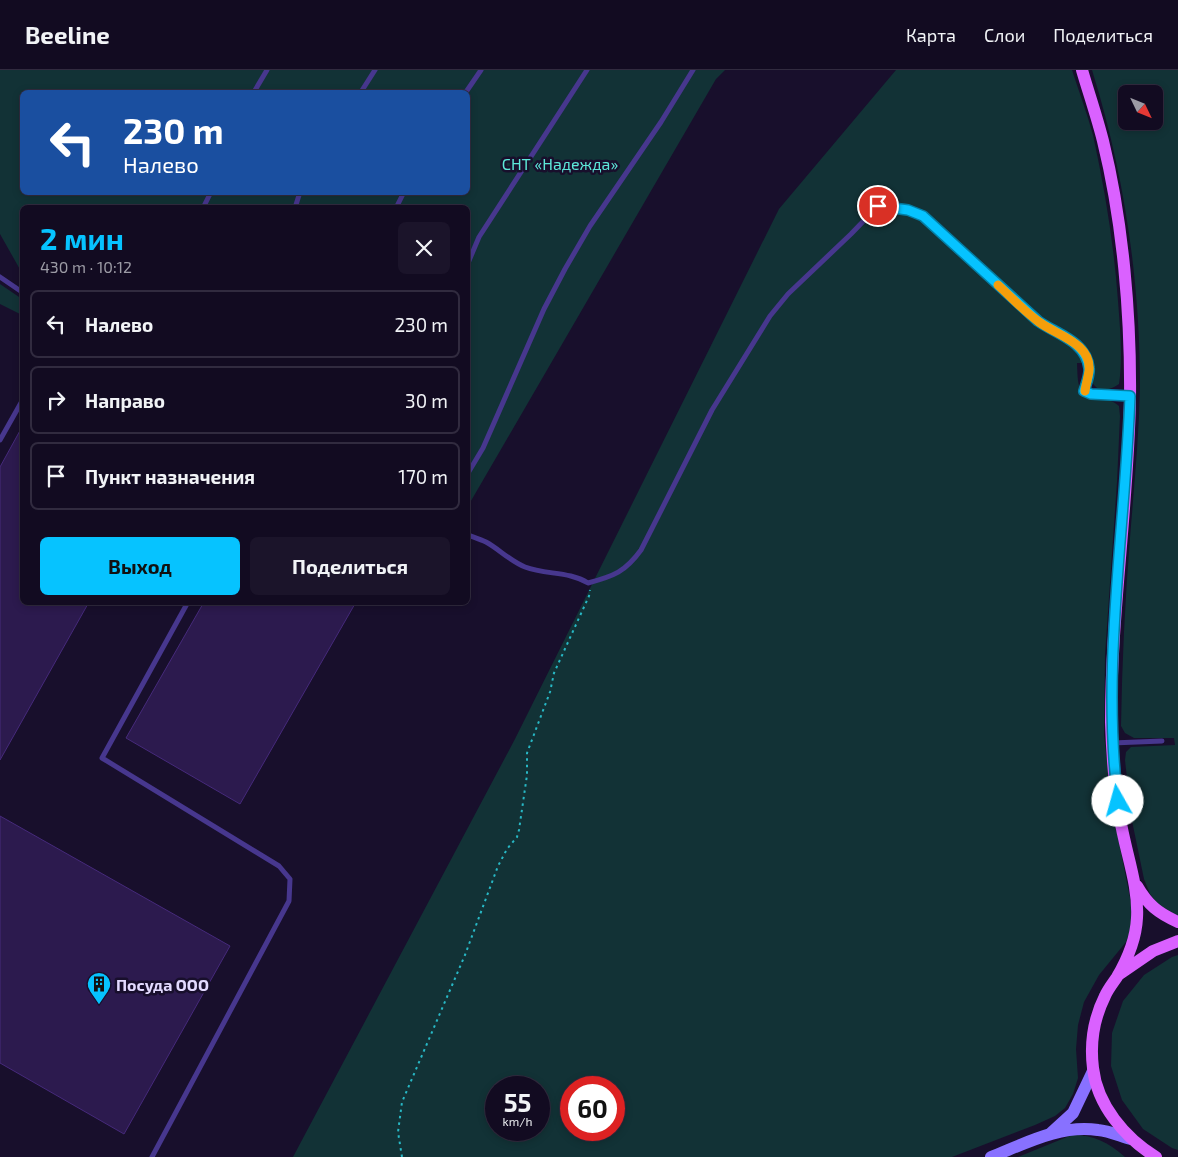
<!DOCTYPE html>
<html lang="ru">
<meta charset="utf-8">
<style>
body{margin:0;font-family:"Exo 2",sans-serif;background:#1b142a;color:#f1f3f6;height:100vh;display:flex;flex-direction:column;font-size:19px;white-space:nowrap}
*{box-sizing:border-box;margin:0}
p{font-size:16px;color:#9c9ba5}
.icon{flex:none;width:28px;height:28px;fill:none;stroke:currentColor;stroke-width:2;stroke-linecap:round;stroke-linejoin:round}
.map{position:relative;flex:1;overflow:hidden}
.drawer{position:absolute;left:20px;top:135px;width:450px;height:400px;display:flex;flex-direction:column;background:#120b21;border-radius:8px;box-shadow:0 2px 8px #0003,0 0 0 1px #312b3f}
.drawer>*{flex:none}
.guide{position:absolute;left:20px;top:20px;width:450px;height:105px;border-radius:8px;box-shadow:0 2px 8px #0003,0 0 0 1px #312b3f;background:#1a4fa0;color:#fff;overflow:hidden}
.needle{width:32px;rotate:133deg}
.tools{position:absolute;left:1118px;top:15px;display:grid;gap:10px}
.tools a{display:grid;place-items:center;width:45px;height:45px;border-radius:8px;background:#120b21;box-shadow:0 2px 8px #0003,0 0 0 1px #312b3f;font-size:25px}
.speed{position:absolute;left:485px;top:1006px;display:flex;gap:10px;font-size:25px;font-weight:700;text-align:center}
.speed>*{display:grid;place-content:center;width:65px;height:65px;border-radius:50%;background:#120b21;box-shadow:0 2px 8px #0003,0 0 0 1px #312b3f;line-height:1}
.speed small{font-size:12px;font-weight:400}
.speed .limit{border:8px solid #d22;background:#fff;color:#111}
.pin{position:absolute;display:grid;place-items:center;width:42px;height:42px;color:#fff;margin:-21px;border:2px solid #fff;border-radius:50%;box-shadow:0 1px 5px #0007}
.me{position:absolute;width:55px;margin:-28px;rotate:353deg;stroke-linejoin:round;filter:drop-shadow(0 0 4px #0008)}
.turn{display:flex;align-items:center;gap:18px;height:105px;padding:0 20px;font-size:22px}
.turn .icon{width:65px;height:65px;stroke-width:2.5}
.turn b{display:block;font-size:35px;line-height:42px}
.round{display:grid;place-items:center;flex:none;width:52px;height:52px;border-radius:8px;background:#1b142a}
.summary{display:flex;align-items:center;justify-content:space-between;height:85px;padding:0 20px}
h1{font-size:30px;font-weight:700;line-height:38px;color:#06c3ff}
.cta{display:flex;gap:10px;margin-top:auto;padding:10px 20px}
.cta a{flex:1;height:58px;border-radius:8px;background:#06c3ff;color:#111;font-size:20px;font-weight:700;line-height:58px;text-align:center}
.cta a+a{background:#1b142a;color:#f1f3f6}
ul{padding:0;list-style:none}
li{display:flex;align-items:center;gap:15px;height:68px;margin:0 10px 8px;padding:0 10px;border:2px solid #312b3f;border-radius:8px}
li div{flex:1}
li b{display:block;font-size:19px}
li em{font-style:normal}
header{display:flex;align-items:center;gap:30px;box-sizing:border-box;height:70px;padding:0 25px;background:#120b21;border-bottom:1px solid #312b3f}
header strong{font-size:24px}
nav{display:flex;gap:28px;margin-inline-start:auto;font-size:18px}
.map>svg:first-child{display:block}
</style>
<header>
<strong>Beeline</strong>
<nav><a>Карта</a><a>Слои</a><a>Поделиться</a></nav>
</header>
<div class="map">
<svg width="1178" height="1087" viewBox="0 0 1178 1087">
<rect width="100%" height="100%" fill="#180f2c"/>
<path fill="#123236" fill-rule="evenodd" d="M0,0H725L716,9L468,436V138H22V203L0,164ZM22,22H468V122H22Z
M896,0H1072C1079,22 1087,43 1093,65C1105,120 1114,175 1118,231C1120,258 1123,287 1119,314C1096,329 1091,313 1085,293H1077C1078,313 1076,327 1100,329C1108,330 1112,330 1119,336L1120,346L1117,412L1105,585L1104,665L1113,742L1132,838V856L1126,872L1099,905L1084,932L1078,955L1076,979L1078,1008L1073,1024L1065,1038L1055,1046L1035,1055L952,1087H293L515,669L779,139ZM496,1018H539V1060H496ZM571,1018H614V1060H571Z
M1092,0H1178V846L1158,834L1150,824L1144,809L1131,746L1125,690L1126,682L1131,677L1175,675L1174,668H1134L1125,663L1121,656C1122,593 1125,530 1130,468C1134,417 1139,367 1140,317C1140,209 1124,103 1092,0ZM1126,24H1154V51H1126Z
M0,214L22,229V245L0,234Z
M1178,885V1080L1172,1078L1143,1059L1122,1030L1111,996L1112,963L1123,931L1144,905L1172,887Z
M1072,1065C1094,1065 1108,1072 1125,1087H1018Z"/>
<path fill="#2c1a4e" stroke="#462a7b" d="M22,357V532H89L0,690V397Z
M204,532H356L240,734L126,668Z
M0,746L230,876L124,1064L0,993Z"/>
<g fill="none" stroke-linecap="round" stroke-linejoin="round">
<path stroke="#28b8c5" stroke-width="2" stroke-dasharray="2.5 4" stroke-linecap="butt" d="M402,1087L398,1062L402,1032L465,885L498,796L507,779L517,767L519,760L527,705V683L550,622L554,603L589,526L590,520"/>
<path stroke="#47378e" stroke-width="5" d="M254,22L267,0
M361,22L375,0
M466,22L481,0
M203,138L211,122
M295,138L300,122
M396,138L404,122
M468,193L479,167L587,0
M0,207L22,222
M0,370L22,331
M468,403L483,378L544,239L565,199L590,156L661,52L693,0
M468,465C473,467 480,469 486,472C499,479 510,491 525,497C546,505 569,501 588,513C614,506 625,502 641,480L712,340L770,246L788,224L851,164L878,136L908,140L923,146L1037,251C1056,264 1086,271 1089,298C1090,305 1086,314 1084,321L1091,324L1129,327
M1112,673L1162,671
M152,1087L289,831L290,809L279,796L102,688L188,532"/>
<path stroke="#8871ff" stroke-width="12" d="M1050,1064L1073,1043L1093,1001
M991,1087C1024,1074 1061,1054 1098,1060C1109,1061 1120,1066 1131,1069"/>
<path stroke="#da61ff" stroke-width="12" d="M1082,0C1089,24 1097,47 1103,71C1123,152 1131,246 1130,330C1128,437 1111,544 1111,652C1112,684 1114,717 1120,748C1125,781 1139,815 1137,848C1136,868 1127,890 1117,907C1113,913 1108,919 1105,926C1094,948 1090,974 1093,998C1097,1035 1125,1068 1156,1087
M1137,816C1148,835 1158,843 1178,852
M1118,905L1153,881L1178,871"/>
</g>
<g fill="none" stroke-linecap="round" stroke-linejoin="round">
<g stroke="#047fa6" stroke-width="12">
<path id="route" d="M878,136L908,140L923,146L1038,251C1056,264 1086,271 1089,298C1090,305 1086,314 1084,321L1091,324L1130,326C1125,461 1101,597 1118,731"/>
</g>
<use href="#route" stroke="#06c3ff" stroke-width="9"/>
<path stroke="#f59e0b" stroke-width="9" d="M998,215C1011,227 1024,241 1039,252C1056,265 1092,273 1089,301C1088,308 1086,314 1085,321"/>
</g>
<defs>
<g id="building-pin" transform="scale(1.25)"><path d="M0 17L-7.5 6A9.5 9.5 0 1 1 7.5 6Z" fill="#06c3ff" stroke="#180f2c"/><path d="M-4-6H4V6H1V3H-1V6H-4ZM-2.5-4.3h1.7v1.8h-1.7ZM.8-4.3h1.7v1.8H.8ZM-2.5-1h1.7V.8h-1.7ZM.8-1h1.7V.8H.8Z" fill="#111"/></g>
</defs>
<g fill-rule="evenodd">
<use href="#building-pin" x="99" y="914"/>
</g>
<g text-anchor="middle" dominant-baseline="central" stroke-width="5" stroke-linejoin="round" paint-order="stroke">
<g font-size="16" fill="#5de8d9" stroke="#180f2c">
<text x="560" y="93">СНТ «Надежда»</text>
</g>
<g font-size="16" font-weight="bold" fill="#e3daff" stroke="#180f2c" text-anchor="start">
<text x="116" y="914">Посуда ООО</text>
</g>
</g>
</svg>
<div class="tools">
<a><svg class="needle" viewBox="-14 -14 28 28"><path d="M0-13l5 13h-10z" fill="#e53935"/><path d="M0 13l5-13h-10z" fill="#9c9ba5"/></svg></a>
</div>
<div class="speed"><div>55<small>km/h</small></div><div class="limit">60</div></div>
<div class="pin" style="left:878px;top:136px;background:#d93025"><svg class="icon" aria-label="arrive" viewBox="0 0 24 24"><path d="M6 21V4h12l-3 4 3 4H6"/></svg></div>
<svg class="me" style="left:1118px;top:731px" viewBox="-20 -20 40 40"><circle r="19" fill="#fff"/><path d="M0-13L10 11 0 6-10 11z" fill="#06c3ff"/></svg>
<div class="guide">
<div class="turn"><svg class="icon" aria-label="left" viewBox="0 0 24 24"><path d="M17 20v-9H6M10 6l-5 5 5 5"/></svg><div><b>230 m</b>Налево</div></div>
</div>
<section class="drawer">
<div class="summary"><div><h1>2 мин</h1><p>430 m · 10:12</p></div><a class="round"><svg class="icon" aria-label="close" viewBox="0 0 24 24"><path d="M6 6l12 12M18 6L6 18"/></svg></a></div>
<ul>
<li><svg class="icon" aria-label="left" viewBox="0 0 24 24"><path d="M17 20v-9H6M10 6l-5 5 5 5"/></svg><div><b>Налево</b></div><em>230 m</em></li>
<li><svg class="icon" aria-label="right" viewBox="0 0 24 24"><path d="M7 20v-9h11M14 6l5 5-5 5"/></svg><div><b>Направо</b></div><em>30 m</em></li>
<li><svg class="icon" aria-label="arrive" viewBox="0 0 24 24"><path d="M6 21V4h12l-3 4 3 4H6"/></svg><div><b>Пункт назначения</b></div><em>170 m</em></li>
</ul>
<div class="cta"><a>Выход</a><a>Поделиться</a></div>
</section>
</div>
